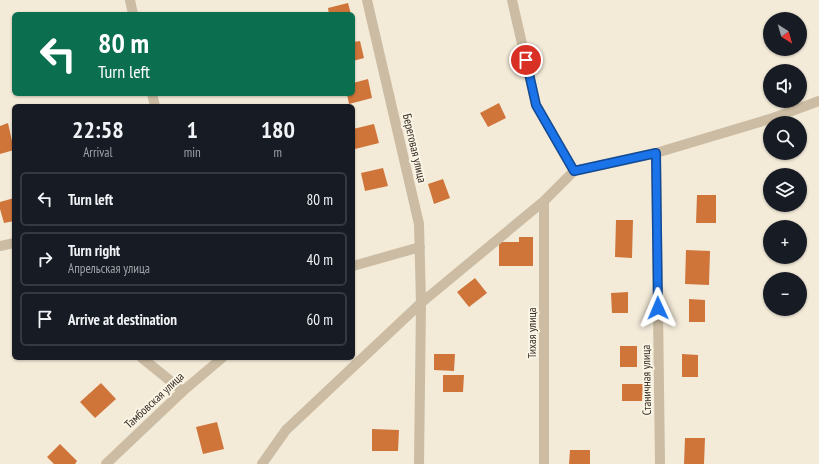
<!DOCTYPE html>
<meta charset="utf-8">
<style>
body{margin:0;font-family:"PT Sans Narrow",sans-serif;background:#20242c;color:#f1f3f6;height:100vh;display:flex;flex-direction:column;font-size:15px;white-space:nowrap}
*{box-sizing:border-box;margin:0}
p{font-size:13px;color:#9ea1a6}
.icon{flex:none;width:22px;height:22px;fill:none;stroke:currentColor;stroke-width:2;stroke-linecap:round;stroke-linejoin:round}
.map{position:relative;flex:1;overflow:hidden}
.drawer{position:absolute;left:12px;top:104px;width:343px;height:256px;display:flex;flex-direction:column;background:#171b24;border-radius:6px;box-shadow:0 1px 3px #0004}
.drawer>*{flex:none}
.guide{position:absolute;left:12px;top:12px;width:343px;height:84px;border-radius:6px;box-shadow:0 1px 3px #0004;background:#0b6e4f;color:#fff;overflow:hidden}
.needle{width:26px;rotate:143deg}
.fabs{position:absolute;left:763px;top:12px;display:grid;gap:8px}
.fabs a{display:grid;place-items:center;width:44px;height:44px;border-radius:50%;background:#171b24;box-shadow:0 1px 3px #0004;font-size:20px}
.pin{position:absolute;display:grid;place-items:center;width:34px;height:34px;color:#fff;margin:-17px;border:2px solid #fff;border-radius:50%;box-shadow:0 1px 4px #0007}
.me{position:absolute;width:44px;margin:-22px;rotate:359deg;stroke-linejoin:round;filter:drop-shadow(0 0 3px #0008)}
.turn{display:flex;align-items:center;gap:14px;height:84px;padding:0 20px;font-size:18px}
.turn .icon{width:52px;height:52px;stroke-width:2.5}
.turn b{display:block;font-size:28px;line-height:34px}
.eta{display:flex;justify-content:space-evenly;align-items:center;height:68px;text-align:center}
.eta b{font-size:24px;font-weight:600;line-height:28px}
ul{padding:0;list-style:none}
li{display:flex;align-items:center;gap:12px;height:54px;margin:0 8px 6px;padding:0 12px;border:2px solid #363941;border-radius:6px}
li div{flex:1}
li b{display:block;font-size:15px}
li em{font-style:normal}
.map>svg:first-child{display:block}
</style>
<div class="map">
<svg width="819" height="464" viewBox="0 0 819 464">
<rect width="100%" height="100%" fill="#f3ead8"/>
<path fill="#cf753a" d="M348,3L351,14H329L328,8Z
M360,41L364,58L353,61V42Z
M368,79L372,98L349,104L347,94H353V83Z
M499,103L506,118L488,127L480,113Z
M8,123L14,150L0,154V126Z
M374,124L379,143L355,149L353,140V129Z
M383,168L388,186L365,191L361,173Z
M443,179L450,198L434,204L428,184Z
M697,195H716V223H696Z
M14,198V221L4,223L0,209V202Z
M616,220H633L632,258L615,257Z
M519,237H533V266H499V242H519Z
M686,250L710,251L709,285L685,284Z
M475,278L487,293L469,307L457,292Z
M628,292V313H612L611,293Z
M689,299L705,300V322H689Z
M620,346H637V367H620Z
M434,354H455L454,371L434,370Z
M682,354L698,355V377H682Z
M443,375H464L463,392H443Z
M101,383L116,399L95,418L80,402Z
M622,384H643L642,401H622Z
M217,422L224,449L203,454L196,427Z
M372,429L399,430L398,451H372Z
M685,438H705L704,464H684Z
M60,444L77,461L75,464H54L47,457Z
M570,450H590V464H569Z"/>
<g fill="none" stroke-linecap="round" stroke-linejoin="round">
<path stroke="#cbbca3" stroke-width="10" d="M130,0L133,14
M367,0L419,224L421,303L419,464
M512,0L536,105L574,171
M152,94L155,106
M656,153L660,464
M544,201V464
M0,246L14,243
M353,266L420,247
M142,358L183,391
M106,464L183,391L222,358
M262,464L286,430L421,303L544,201L574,171L656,153L773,118L819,101"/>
</g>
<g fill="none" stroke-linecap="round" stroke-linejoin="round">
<g stroke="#114b97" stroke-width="10">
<path id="route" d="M526,60L536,105L574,171L656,153L658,308"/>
</g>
<use href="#route" stroke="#1a73e8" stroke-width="7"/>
</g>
<g text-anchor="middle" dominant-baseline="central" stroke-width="4" stroke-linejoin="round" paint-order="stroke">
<g font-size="12" fill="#362d26" stroke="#faf4e4">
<text transform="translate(415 148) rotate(77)">Береговая улица</text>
<text transform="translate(531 333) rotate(-90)">Тихая улица</text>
<text transform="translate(646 380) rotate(-91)">Станичная улица</text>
<text transform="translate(154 400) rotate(-43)">Тамбовская улица</text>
</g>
</g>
</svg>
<div class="fabs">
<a><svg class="needle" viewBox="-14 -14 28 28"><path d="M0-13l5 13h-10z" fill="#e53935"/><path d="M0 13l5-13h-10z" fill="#9ea1a6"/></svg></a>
<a><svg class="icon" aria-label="sound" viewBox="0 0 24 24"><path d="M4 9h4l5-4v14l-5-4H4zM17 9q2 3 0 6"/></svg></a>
<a><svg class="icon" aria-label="search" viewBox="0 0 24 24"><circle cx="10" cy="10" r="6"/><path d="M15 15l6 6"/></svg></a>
<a><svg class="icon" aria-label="layers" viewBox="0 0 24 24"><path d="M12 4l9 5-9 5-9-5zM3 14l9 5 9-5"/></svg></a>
<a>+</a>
<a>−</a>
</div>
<div class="pin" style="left:526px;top:60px;background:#d93025"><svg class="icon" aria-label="arrive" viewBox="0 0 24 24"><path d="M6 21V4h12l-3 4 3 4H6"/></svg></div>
<svg class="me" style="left:658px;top:308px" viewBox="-20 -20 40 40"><path d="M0-17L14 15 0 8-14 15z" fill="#1a73e8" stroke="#fff" stroke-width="4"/></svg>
<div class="guide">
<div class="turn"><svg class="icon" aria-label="left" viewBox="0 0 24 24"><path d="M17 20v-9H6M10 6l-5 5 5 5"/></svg><div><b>80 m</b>Turn left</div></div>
</div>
<section class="drawer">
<div class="eta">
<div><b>22:58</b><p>Arrival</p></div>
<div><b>1</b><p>min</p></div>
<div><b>180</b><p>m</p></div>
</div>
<ul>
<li><svg class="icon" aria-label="left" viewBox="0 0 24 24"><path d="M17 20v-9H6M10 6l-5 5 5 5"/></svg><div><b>Turn left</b></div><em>80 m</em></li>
<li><svg class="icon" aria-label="right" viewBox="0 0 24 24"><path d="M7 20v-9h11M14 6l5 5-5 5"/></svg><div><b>Turn right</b><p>Апрельская улица</p></div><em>40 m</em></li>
<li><svg class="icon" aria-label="arrive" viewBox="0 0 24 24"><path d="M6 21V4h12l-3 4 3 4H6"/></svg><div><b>Arrive at destination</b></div><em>60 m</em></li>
</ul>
</section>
</div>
